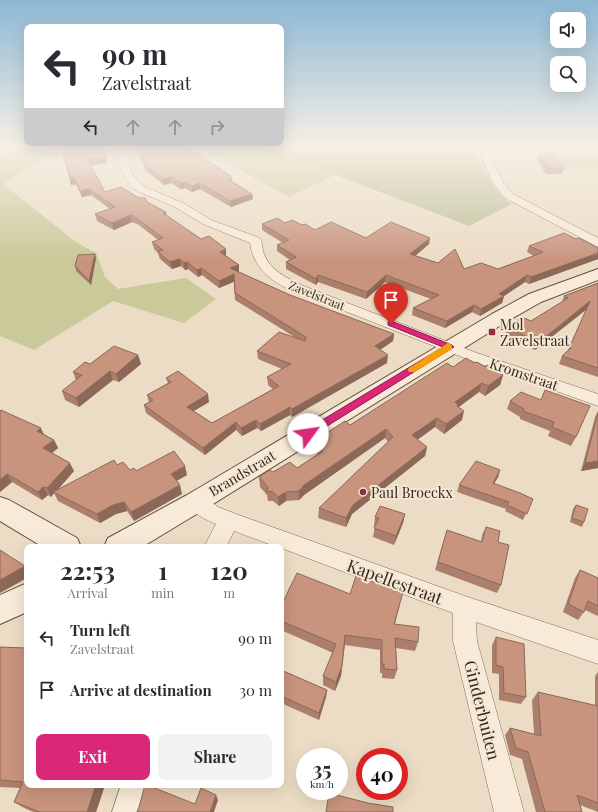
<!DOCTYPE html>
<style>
body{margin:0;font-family:"Playfair Display",serif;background:#f2f2f3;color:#2b2b33;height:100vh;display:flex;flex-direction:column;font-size:15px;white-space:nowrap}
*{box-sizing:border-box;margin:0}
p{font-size:13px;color:#7c7c81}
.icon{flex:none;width:22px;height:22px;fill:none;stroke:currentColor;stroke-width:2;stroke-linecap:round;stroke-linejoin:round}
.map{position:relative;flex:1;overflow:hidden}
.panel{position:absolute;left:24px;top:544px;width:260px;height:244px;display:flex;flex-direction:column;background:#fff;border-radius:8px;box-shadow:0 4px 16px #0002}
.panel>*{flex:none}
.banner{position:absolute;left:24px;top:24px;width:260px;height:122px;border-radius:8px;box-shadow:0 4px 16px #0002;background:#fff;color:#2b2b33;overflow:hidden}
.tools{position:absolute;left:550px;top:12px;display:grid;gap:8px}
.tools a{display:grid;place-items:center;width:36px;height:36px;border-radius:8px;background:#fff;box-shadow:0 4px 16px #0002;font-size:20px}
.speed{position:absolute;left:296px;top:748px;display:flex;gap:8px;font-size:20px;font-weight:700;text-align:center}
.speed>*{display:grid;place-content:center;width:52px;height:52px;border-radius:50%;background:#fff;box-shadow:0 4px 16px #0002;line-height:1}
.speed small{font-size:10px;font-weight:400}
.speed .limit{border:6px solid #d22;background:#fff;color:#111}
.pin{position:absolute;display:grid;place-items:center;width:34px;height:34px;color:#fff;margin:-41px -17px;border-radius:50% 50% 50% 0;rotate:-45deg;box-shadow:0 0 4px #0007}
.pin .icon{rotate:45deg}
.me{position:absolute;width:44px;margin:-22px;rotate:59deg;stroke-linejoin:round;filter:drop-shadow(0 0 3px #0008)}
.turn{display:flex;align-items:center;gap:14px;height:84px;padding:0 12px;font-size:18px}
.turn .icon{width:52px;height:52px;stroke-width:2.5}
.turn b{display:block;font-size:28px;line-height:34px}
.lanes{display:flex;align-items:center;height:38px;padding:0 12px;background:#0003;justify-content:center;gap:20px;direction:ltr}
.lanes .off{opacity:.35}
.eta{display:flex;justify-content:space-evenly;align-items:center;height:68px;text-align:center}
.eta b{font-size:24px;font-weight:700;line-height:28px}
.primary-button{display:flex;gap:8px;margin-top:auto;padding:8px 12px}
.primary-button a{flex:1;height:46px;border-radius:8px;background:#db2777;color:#fff;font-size:16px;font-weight:700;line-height:46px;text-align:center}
.primary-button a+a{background:#f2f2f3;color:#2b2b33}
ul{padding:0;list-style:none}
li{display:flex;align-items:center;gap:12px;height:52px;padding:0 12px}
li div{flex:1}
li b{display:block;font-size:15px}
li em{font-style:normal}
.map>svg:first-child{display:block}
</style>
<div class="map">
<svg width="598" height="812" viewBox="0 0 598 812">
<rect width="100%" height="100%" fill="#ecdcc5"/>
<path fill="#c9c999" d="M0,147H58L59,148L3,184L76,242L96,253L105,277L118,289L186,278L216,299L184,323L113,301L34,350L0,336Z
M198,147H413L327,152L292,158L335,175L289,197Z
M544,147H598V169L559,168Z"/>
<path fill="#bebf98" d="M413,147H431L434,151H474C483,166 496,196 512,204L469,226L291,158L327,152Z"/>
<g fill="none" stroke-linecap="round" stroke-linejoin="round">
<g stroke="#866d5c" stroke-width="1">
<path id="street" d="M115,147H125L132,174L143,186L183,203L211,220L260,238C263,243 262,249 264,254C270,270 287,278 301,285L477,353L598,394V406L467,359L286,288C267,278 253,265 250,243L203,224L175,207L135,190C122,179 119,163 115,147Z
M477,147H487L503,182L513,194L598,238V247L505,198L493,183Z
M196,494L203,496L218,507L236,514L465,596L598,640V664L476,622L477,641L524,812H494L453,641V613L281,548V547H277L234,531L226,547H204L216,524C205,519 192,514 186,502L189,496Z
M121,785H149L142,812H112Z"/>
</g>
<g stroke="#674f3f" stroke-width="2">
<path id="secondary" d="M598,269V280L541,302L506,322L205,509L142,547H104L108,538L187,495L492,314L529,294Z
M0,497L9,500L77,538L81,547H43L0,521Z
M27,583V612L0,624V595Z"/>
</g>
<use href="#street" fill="#f7ead8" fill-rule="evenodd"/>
<use href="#secondary" fill="#f7ead8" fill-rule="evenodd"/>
</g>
<path fill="#ac7f6c" d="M137,147H194V149L192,150L232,181L252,194L253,199L231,207L200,189L192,192L185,188L181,189L171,183L164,185L145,170Z
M63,153L107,163L91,165L105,192L139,198L147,202L167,216L226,256L239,265V272L290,295L394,334L393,341L380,350L387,363L292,417L290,415L261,431L257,428L242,436L236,430L205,455L146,413L144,405L149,402L147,395L168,383L166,378L209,402L194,411L212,423L273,389L268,385L267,377L282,369L258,359L257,351L296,338L235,300L234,282L219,288L202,275L198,277L188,269L185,270L181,266L172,269L160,259L158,253L154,249L152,242L158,240L139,225L132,222L114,230L97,221L95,214L110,209L91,195L82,197L76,184L71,185Z
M539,154L564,168L562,174H546L537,160Z
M285,223L302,225L315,230L366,238L429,244L415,256L438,263L464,269H498L534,256L527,252L529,246L576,239L598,248V259L529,284L525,282L504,296L502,303L480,316L472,312L445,328L412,315L413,308L431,299L385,282L366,299L318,282L316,285L286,269V262L290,260L277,251V245L283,243L262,230V224Z
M96,258L91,285L76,271L75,266Z
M598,283V377L559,364L562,356L568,350L587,309L535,350L505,334L508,327L531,321L562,302L564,296Z
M138,355L141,364L119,382L113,380L79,407L65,400L62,391L76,380L73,372L90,364Z
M474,363L485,367L503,375L500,385L485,396L479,392L459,407L462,420L444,434L435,427L417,440L427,447L425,456L352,514L346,527L318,518L319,508L388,442L385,438L304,495L299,500L286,501L279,506L273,501H268L267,495L260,487L259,477L273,472L297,468L317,455V447L319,445L320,437L350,425L453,367Z
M521,392L576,437L571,446L548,436L550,431L520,419V417L507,409L510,401Z
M0,411L54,440L58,448L52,453L74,471L57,490L117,465L130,470L187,475L176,481L182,494L134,521L127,511L116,514L100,523L58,501L54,493L51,497L48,495L42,500L12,482L0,492Z
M598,411V468L581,471L595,417Z
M500,470L498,477L494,484L533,499L523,520L505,511L506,509L457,492L459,485Z
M576,505L584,522L582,527L570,522L573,509Z
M405,514L403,523L394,545L373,537L375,526H374L375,517Z
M486,527L498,542L501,585L497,593L435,570L447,530L481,542L482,535Z
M580,570L598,578V616L585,610L584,612L578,620L563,612L575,578Z
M403,592L395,624L418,642L415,651L396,648L397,670L394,679L382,678V673H380V650L345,645L341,676L335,691L323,685V676L333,653L281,630V606L350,594Z
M496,637L526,697L521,704L499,700V674L492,673V645Z
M0,647L26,648L27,785H105L96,812H33L24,808L14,802L20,788L0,787Z
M281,670L327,690L326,697L319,720L281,703Z
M598,672V812L580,805L582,812H536L522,759L510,755L505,735L510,728L534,734L532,700L538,692L595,706V676Z"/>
<path fill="#8c6858" d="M185,147H194V149L186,151Z
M106,157L107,163L89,166L87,159Z
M231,176L232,181L229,180Z
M74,177L76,184L71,185L70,178Z
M171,177V183L164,185L163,179Z
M184,182L185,188L181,189L180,183Z
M200,183V189L192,192V186Z
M89,189L91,195L82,197L80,191Z
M252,194L253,199L231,207L230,201Z
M166,212L167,219L163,213Z
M131,215L132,222L114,230L112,223Z
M430,238L429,244L409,261L410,254Z
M226,249V256L221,259L220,252Z
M598,253V259L529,284L531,277Z
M95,254L96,258L91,285L89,281Z
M180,259L181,266L172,269L170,262Z
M187,262L188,269L185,270L184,263Z
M239,265V272L230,268Z
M201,268L202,275L198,277L197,270Z
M234,274L235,281L219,288V281Z
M318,275V282L316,285V279Z
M386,275L385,282L366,299L367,292Z
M527,275L525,282L501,298L504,296L502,303L480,316L481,309L499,294Z
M590,301L587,309L535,350L538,343Z
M474,305L472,312L445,328L447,321Z
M394,334L393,341L374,354L375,346Z
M138,355L141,364L119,382L116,374Z
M388,355L387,363L292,417V409Z
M110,371L113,380L79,407L76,398Z
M503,375L500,385L485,396L488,386Z
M482,383L479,392L457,408L455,402Z
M208,394L209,402L188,414L187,407Z
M290,407V415L261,431L260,424Z
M464,411L462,420L444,434L446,424Z
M437,418L435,427L410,445L412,435Z
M256,420L257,428L242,436L241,428Z
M236,422V430L205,455L203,448Z
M41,428L45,437L37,431Z
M386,429L385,438L304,495L299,500V491L304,485Z
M54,440L58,448L47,457L43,448Z
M427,447L425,456L352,514L346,527V518L353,505Z
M598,461V468L581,471L585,463Z
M70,463L74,471L55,493L53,492L54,493L51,497L47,488Z
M185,466L187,475L173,483L171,474Z
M500,470L498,477L490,490L493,483Z
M7,474L12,482L0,492V480Z
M180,485L182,494L134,521L131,512Z
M43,487L48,495L42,500L38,492Z
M286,492V501L279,506L278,497Z
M124,502L127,511L116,514L100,523L97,514L113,505Z
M405,514L403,523L394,545L396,536Z
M25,566L27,569V578L0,593V580Z
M342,666L341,676L335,691L336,682Z
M327,690L326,697L319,720V713Z
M96,785H105L96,812H87Z
M216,795L218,800L214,812H210Z"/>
<path fill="#c8947d" stroke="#8c6858" d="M63,147H103L106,157L87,159L105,192L121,187L139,198H145L147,202L166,212L163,213L201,239L209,236L226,249L220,252L239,265L230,268L290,295L394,334L375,346L388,355L292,409L290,407L260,424L256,420L241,428L236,422L203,448L144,405L153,400L147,395L171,382L166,378L178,371L208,394L187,407L212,423L279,386L267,377L291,364L257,351L279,332L305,341L306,337L235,293L234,274L219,281L201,268L197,270L187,262L184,263L180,259L170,262L158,252L163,250L152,242L163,238L138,219L131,215L112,223L95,214L115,207L89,189L80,191L74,177L70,178L63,153Z
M138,147H187L231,176L229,180L252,194L230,201L200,183L192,186L184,182L180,183L171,177L163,179L144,164Z
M539,154H554L564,168H548Z
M277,218L285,223L292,220L302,225L305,224L315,230L331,222L366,238L391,222L430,238L410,254L438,263L455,249L464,269L481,263L498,269L533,256L543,252L529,246L564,233L576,239L579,238L598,248V253L531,277L527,275L499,294L504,296L481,309L474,305L447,321L413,308L439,295L386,275L367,292L318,275L316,279L286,262L296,257L277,245L289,240L262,224Z
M95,254L89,281L75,266L78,255Z
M598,283V368L562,356L571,348L570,346L590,301L538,343L508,327L522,317L531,321L568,298L564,296Z
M114,346L138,355L116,374L110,371L76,398L62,391L82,375L73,372L85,362L90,364Z
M466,358L474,363L477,362L485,367L487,365L503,375L488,386L482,383L455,402L458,405L457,406L464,411L446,424L437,418L412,435L427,447L353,505L346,518L319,508L393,437L386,429L304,485L299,491L286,492L278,497L273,492L267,491L268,487L259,477L270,470L273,472L290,462L297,468L323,451L317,447L325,441L320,437L345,421L350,425L447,363L453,367Z
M545,390L590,406L576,437L552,427L554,422L523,411L524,409L510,401L521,392L541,400Z
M1,410L41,428L37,431L54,440L43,448L70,463L47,488L43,487L38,492L7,474L0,480V411Z
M598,413V461L585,463Z
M174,451L185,466L171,474L180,485L131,512L124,502L113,505L97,514L53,492L114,460L117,465L123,462L130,470L134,468L136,471Z
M476,461L500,470L493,483L520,493L533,499L527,514L507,505L509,502L459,485Z
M576,505L588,509L584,522L572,518Z
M380,506L405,514L396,536L374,528L379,518L375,517Z
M486,527L500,531L498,542L509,545L501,585L438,562L447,530L482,542Z
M0,550L25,566L0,580Z
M580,570L598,578V606L588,601L584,612L568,604Z
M297,573L350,594L356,576L403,592L394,624L419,627L418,642L395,638L397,670L384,669V664H382V640L345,635L342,666L336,682L323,676L336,644L281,621V606Z
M496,637L524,644L526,697L504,693L503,667L496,665Z
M27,645V785H96L87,812H40L14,802L23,782L0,780V647L26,648Z
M281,670L327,690L319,713L281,696Z
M538,692L598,706V803L577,795L582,812H545L528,752L516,748L510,728L541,736Z
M145,785H147L195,804L201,788L216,795L210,812H137L139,807Z
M329,793L368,803L393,807V812H326Z"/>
<linearGradient id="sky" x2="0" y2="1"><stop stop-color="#8db8d4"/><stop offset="0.56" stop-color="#f6efe5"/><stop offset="1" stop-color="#f6efe5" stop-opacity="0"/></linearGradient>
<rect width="598" height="261" fill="url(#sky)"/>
<path fill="#db2777" stroke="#8e194d" d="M391,321L452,345L454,347L311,436H304L303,434L304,431L443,347L388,325V322Z"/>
<path fill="#f59e0b" d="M448,343L452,345V349L415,372H409L408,370L409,368Z"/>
<g fill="#912f3b" stroke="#f4e7d4" stroke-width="1.5">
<rect x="488" y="328" width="8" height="8" rx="2"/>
<circle cx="363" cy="492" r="4"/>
</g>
<g text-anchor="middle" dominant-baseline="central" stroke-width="4" stroke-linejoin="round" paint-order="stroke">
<g font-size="12" fill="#36281f" stroke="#f4e7d4">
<text transform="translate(317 295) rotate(22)">Zavelstraat</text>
</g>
<g font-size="14" fill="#36281f" stroke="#f4e7d4" text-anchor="start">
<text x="500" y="324">Mol<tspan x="500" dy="16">Zavelstraat</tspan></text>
<text x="371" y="492">Paul Broeckx</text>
</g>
<g font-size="14" fill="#36281f" stroke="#f4e7d4">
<text transform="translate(524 374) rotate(19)">Kromstraat</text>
<text transform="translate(242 473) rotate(-31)">Brandstraat</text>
</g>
<g font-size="17" fill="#36281f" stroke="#f4e7d4">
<text transform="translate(395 581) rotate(20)">Kapellestraat</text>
<text transform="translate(483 710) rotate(76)">Ginderbuiten</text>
</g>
</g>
</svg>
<div class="tools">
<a><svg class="icon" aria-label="sound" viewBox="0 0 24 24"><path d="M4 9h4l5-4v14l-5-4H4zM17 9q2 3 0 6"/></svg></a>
<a><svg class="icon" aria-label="search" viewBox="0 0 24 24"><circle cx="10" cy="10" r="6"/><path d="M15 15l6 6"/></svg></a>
</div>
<div class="speed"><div>35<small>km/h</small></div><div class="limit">40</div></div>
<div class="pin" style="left:391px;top:324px;background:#d93025"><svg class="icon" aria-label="arrive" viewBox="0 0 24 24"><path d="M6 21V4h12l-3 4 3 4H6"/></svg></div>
<svg class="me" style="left:308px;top:434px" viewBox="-20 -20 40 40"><circle r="19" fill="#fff"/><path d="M0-13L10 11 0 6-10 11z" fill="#db2777"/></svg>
<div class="banner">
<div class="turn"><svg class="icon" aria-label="left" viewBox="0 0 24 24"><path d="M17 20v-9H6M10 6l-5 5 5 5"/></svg><div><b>90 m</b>Zavelstraat</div></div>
<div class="lanes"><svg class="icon" aria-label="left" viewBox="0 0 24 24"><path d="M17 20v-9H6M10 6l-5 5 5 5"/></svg><svg class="icon off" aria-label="ahead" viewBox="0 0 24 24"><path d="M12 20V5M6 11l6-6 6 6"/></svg><svg class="icon off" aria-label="ahead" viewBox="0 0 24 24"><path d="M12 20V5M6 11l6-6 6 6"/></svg><svg class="icon off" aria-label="right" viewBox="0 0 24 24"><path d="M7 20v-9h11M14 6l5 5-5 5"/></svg></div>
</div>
<section class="panel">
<div class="eta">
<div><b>22:53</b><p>Arrival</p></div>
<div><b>1</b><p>min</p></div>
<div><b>120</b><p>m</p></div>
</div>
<ul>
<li><svg class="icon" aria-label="left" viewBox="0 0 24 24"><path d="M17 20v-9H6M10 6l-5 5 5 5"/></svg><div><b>Turn left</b><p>Zavelstraat</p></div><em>90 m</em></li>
<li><svg class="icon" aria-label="arrive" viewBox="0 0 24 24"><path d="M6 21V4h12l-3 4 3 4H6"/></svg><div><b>Arrive at destination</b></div><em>30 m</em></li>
</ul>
<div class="primary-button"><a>Exit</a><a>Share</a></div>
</section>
</div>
